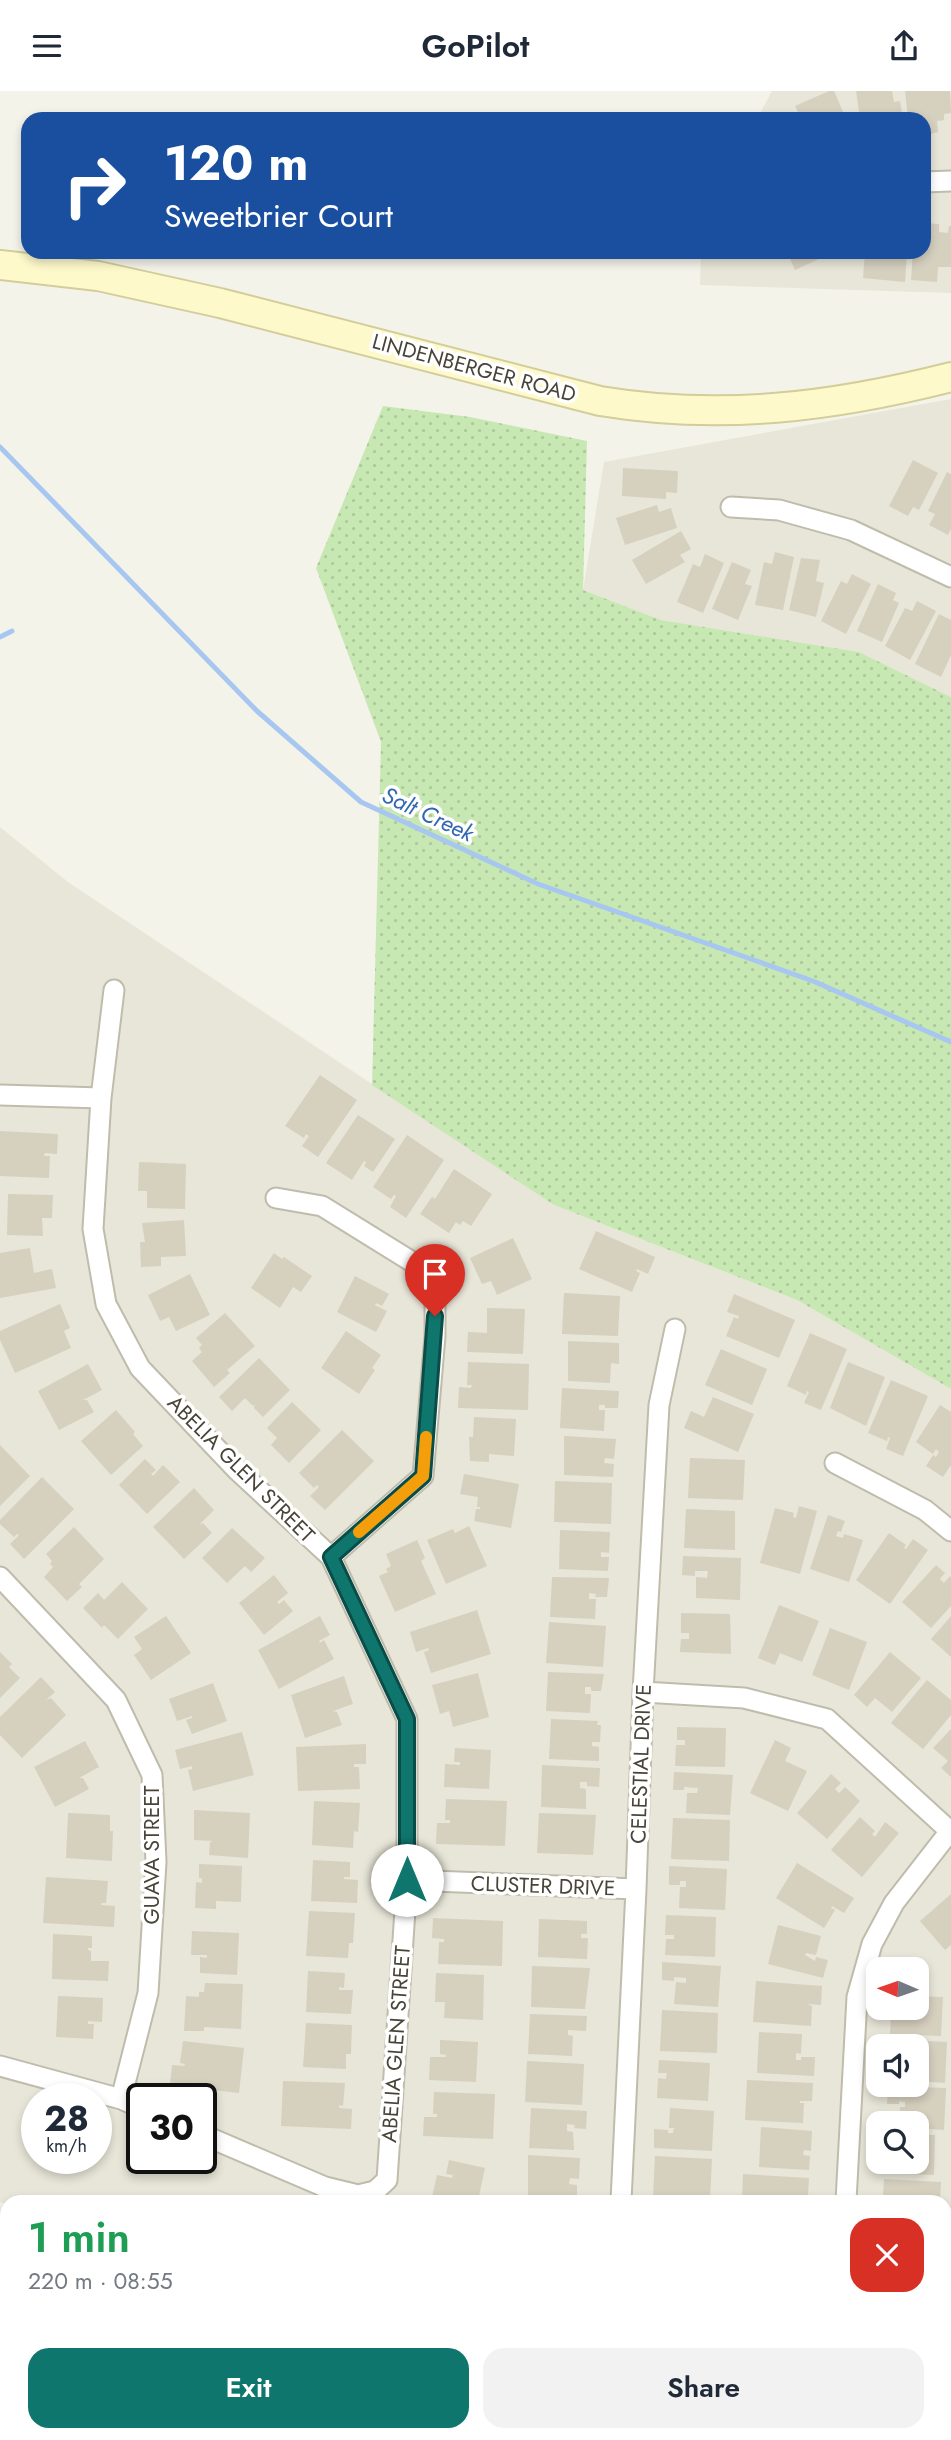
<!DOCTYPE html>
<meta charset="utf-8">
<style>
body{margin:0;font-family:Jost,sans-serif;background:#f2f2f3;color:#1f2937;height:100vh;display:flex;flex-direction:column;font-size:26px;white-space:nowrap}
*{box-sizing:border-box;margin:0}
p{font-size:23px;color:#747a83}
.icon{flex:none;width:38px;height:38px;fill:none;stroke:currentColor;stroke-width:2;stroke-linecap:round;stroke-linejoin:round}
.map{position:relative;flex:1;overflow:hidden}
.sheet{position:absolute;left:0px;top:2104px;width:952px;height:247px;display:flex;flex-direction:column;background:#fff;border-radius:21px 21px 0 0;box-shadow:0 4px 10px #0003}
.sheet>*{flex:none}
.top-card{position:absolute;left:21px;top:21px;width:910px;height:147px;border-radius:21px;box-shadow:0 4px 10px #0003;background:#1a4fa0;color:#fff;overflow:hidden}
.needle{width:46px;rotate:272deg}
.tools{position:absolute;left:866px;top:1866px;display:grid;gap:14px}
.tools a{display:grid;place-items:center;width:63px;height:63px;border-radius:14px;background:#fff;box-shadow:0 4px 10px #0003;font-size:35px}
.speed{position:absolute;left:21px;top:1992px;display:flex;gap:14px;font-size:35px;font-weight:700;text-align:center}
.speed>*{display:grid;place-content:center;width:91px;height:91px;border-radius:50%;background:#fff;box-shadow:0 4px 10px #0003;line-height:1}
.speed small{font-size:18px;font-weight:400}
.speed .limit{border:4px solid #111;border-radius:10px;background:#fff;color:#111}
.pin{position:absolute;display:grid;place-items:center;width:60px;height:60px;color:#fff;margin:-72px -30px;border-radius:50% 50% 50% 0;rotate:-45deg;box-shadow:0 0 7px #0007}
.pin .icon{rotate:45deg}
.me{position:absolute;width:77px;margin:-38px;rotate:0deg;stroke-linejoin:round;filter:drop-shadow(0 0 5px #0008)}
.turn{display:flex;align-items:center;gap:24px;height:147px;padding:0 28px;font-size:32px}
.turn .icon{width:91px;height:91px;stroke-width:2.5}
.turn b{display:block;font-size:49px;line-height:60px}
.round{display:grid;place-items:center;flex:none;width:74px;height:74px;border-radius:21px;background:#f2f2f3}
.summary{display:flex;align-items:center;justify-content:space-between;height:119px;padding:0 28px}
h1{font-size:42px;font-weight:600;line-height:52px;color:#1e9e55}
.primary-button{display:flex;gap:14px;margin-top:auto;padding:14px 28px}
.primary-button a{flex:1;height:80px;border-radius:21px;background:#0f766e;color:#fff;font-size:28px;font-weight:600;line-height:80px;text-align:center}
.primary-button a+a{background:#f2f2f3;color:#1f2937}
header{display:flex;justify-content:space-between;align-items:center;height:91px;padding:0 28px;background:#fff;font-size:32px;font-weight:600}
.map>svg:first-child{display:block}
</style>
<header><svg class="icon" aria-label="menu" viewBox="0 0 24 24"><path d="M4 6h16M4 12h16M4 18h16"/></svg>GoPilot<svg class="icon" aria-label="share" viewBox="0 0 24 24"><path d="M12 15V3M7 8l5-5 5 5M5 13v7h14v-7"/></svg></header>
<div class="map">
<svg width="951" height="2349" viewBox="0 0 951 2349">
<defs>
<pattern id="grass-dots" width="8" height="8" patternUnits="userSpaceOnUse" patternTransform="scale(1.75)"><rect width="8" height="8" fill="#c8e8b3"/><path d="M2 2h.1M6 6h.1" fill="none" stroke="#adc89b" stroke-width="1.8" stroke-linecap="round"/></pattern>
</defs>
<rect width="100%" height="100%" fill="#f4f3e9"/>
<path fill="#e8e6d8" fill-rule="evenodd" d="M772,0H951V202L700,194L701,161H924V28H757Z
M951,308V606L859,561L661,529L583,499L604,371Z
M0,736L68,791L554,1114L797,1209L951,1298V2167L945,2280V2110H7V2113L0,2111ZM878,1878H917V1916H878ZM878,1955H917V1993H878ZM37,2007H96V2067H37ZM142,2007H201V2067H142ZM878,2032H917V2070H878Z
M505,2343H942L941,2349H516Z"/>
<path fill="#edead4" d="M951,2167V2349H941L942,2343H945V2280Z"/>
<path fill="url(#grass-dots)" d="M383,315L470,326L587,350L583,499L661,529L859,561L951,606V1298L797,1209L554,1114L372,994L381,651L316,477Z"/>
<g fill="none" stroke-linecap="round" stroke-linejoin="round">
<path stroke="#a7c7f0" stroke-width="5" d="M0,356L257,620L361,711L538,793L813,890L951,951
M0,546L12,540"/>
</g>
<path fill="#d6d0bf" d="M829,0H834L846,28H801L795,15Z
M856,0H892L894,11L900,10L903,28H875V25L860,27Z
M905,0H950L951,22L944,23V29L937,30L938,41L924,45V28H908Z
M924,132L939,133V141L948,142L949,135H951V176H938L937,191L911,189L913,161H924Z
M787,161H834L795,179Z
M865,161H907L905,191L863,187Z
M913,369L938,382L919,419L913,416L908,425L889,415Z
M623,377L678,380L677,402L666,401V408L622,405Z
M947,381L951,383V438L948,444L929,434L935,423L928,420Z
M657,414L659,421L671,417L677,437L625,454L616,427Z
M681,440L691,458L680,464L685,471L646,493L632,469Z
M775,461L794,466L783,519L755,514L764,471L772,473Z
M705,463L724,472L703,522L677,511L693,473L700,476Z
M801,467L820,469L816,490L824,492L816,526L789,519Z
M732,471L751,479L745,493L752,495L738,529L712,518Z
M852,483L871,493L846,543L821,530L841,490L847,493Z
M878,493L896,502L893,509L899,512L882,551L857,540Z
M917,510L936,520L910,569L885,555L905,517L912,520Z
M939,523L951,529V564L941,586L915,573Z
M320,984L357,1009L318,1066L302,1055L309,1045L306,1043L304,1047L285,1035Z
M358,1024L395,1048L373,1081L364,1075L366,1071L364,1070L352,1089L326,1072Z
M0,1040L58,1043L57,1063L45,1062L44,1065H50L49,1087L0,1085Z
M407,1044L444,1069L406,1127L390,1116L396,1105L394,1104L391,1108L373,1096Z
M139,1071L186,1073L185,1118L147,1117V1100H138Z
M454,1078L492,1103L471,1135L463,1130L460,1134L456,1131L449,1142L420,1123L432,1106L435,1108Z
M8,1103L53,1104L52,1127H42L43,1145L7,1144Z
M184,1129L186,1165L161,1166V1175L141,1176L140,1151H145L142,1132Z
M596,1140L655,1166L648,1183L637,1178L636,1180L640,1182L632,1201L579,1178Z
M513,1147L532,1188L497,1204L491,1190L482,1193L470,1167Z
M30,1157L34,1182L52,1178L56,1197L0,1207V1162Z
M274,1162L282,1168L284,1166L312,1185L301,1201L293,1196L280,1217L251,1197Z
M190,1183L210,1224L176,1240L169,1226L160,1230L148,1204Z
M355,1185L389,1203L382,1215L376,1212L375,1214L387,1220L376,1241L337,1221Z
M564,1202L620,1205L618,1245L562,1243Z
M734,1203L795,1229L779,1267L726,1245L734,1226L738,1228L739,1225L727,1221Z
M60,1213L70,1237L64,1240L71,1257L15,1282L0,1249V1240Z
M487,1217L525,1218L523,1263L467,1261L468,1241L487,1242Z
M225,1222L255,1255L227,1279L230,1282L214,1296L192,1270L202,1261L199,1257L202,1254L196,1247Z
M346,1240L381,1264L372,1277L375,1279L359,1303L321,1277Z
M810,1242L847,1258L821,1319L804,1312L809,1301L807,1300L806,1304L787,1295Z
M568,1250L619,1252V1273L611,1272L610,1292L568,1290Z
M721,1258L767,1278L752,1314L705,1294Z
M259,1267L290,1299L263,1326L254,1317L255,1313L253,1315L245,1307L232,1320L219,1306Z
M468,1271L529,1273L528,1319L458,1317L459,1296L471,1297L472,1294H467Z
M848,1271L885,1286L866,1335L830,1317Z
M88,1273L102,1299L83,1309H87L94,1321L59,1339L38,1300Z
M891,1289L928,1305L903,1365L886,1358L890,1347L888,1346L887,1350L868,1342Z
M562,1297L619,1300L618,1317H605V1314H599V1319H605L604,1340L560,1337Z
M713,1306L754,1323L738,1361L684,1337L691,1320L704,1326Z
M292,1311L321,1339L289,1372L271,1354L277,1347L267,1337Z
M940,1314L951,1321V1374L943,1386L926,1375L933,1364L936,1366L939,1361L936,1358L933,1363L916,1351Z
M116,1319L135,1341L133,1343L143,1355L111,1384L81,1350Z
M474,1326L516,1328L514,1365L489,1363V1371L470,1370L469,1346H473Z
M342,1339L374,1370L325,1419L310,1405L319,1396L317,1394L314,1397L299,1382Z
M564,1345L616,1348L614,1368L605,1367L604,1372L614,1373L613,1386L564,1384Z
M0,1354L30,1385L0,1415Z
M690,1367L745,1369L743,1409L688,1407Z
M145,1368L156,1379L151,1383L153,1385L163,1374L180,1391L147,1423L119,1394Z
M464,1383L519,1393L511,1437L474,1430L476,1418H480V1416H477L478,1406L460,1403Z
M42,1386L74,1418L24,1468L10,1453L19,1444L17,1443L14,1446L0,1433V1429Z
M555,1390L612,1392L611,1433L554,1431Z
M194,1397L214,1419L199,1434L203,1432L212,1442L184,1468L153,1436Z
M799,1415L817,1420L800,1483L760,1472L775,1417L794,1422L793,1426L796,1427Z
M686,1418L735,1420V1459L684,1457Z
M828,1424L845,1430L841,1441L838,1440L836,1445L843,1447L844,1443L863,1449L849,1491L810,1478Z
M469,1435L487,1475L446,1493L427,1449L453,1438L455,1442Z
M74,1436L104,1468L79,1493L82,1496L67,1510L44,1486L53,1476L50,1473L52,1470L46,1463Z
M232,1437L265,1467L251,1481L245,1475L227,1492L202,1467Z
M560,1439L610,1441L609,1462L601,1461V1466H609L608,1480L559,1478Z
M889,1442L906,1454L904,1457L906,1458L913,1448L928,1459L890,1513L856,1489Z
M417,1449L425,1467L421,1470L436,1503L395,1521L379,1485L388,1481L386,1478L391,1475L386,1463Z
M683,1465L741,1467L740,1509L696,1507V1486L707,1487L708,1480H695V1485L682,1484Z
M936,1474L945,1482L940,1488L944,1492L950,1485L951,1487V1515L931,1537L902,1511Z
M274,1484L288,1502L277,1511L279,1513L284,1509L293,1520L264,1544L239,1512Z
M552,1486L609,1487L607,1506H595L596,1503L589,1502V1508H596L595,1528L550,1526Z
M122,1491L148,1518L118,1548L104,1534L102,1537L83,1517L98,1502L104,1509Z
M779,1514L819,1530L802,1571L780,1562L775,1574L758,1567Z
M477,1519L491,1563L431,1582L424,1561L429,1559L428,1557L416,1561L410,1541Z
M681,1522L730,1523L731,1563L680,1561L681,1548H689V1542H681Z
M166,1525L191,1562L151,1589L134,1564L142,1558L134,1546Z
M320,1525L330,1544L319,1550L320,1552L324,1549L334,1568L279,1598L258,1559Z
M951,1525V1566L931,1548Z
M549,1531L606,1535L603,1576L546,1572Z
M830,1537L867,1551L849,1599L812,1584Z
M0,1561L12,1573L9,1576L20,1587L0,1607Z
M890,1561L921,1587L892,1621L875,1607L867,1616L854,1604Z
M548,1581L604,1583L601,1600H591V1596H585V1603H591L590,1622L546,1620Z
M478,1582L489,1626L453,1636L449,1620L440,1623L432,1594Z
M344,1585L353,1613L333,1620L337,1621L342,1634L305,1647L291,1604Z
M41,1586L55,1601L46,1609L51,1607L66,1624L22,1667L0,1644V1626Z
M927,1589L951,1609V1624L923,1658L891,1632Z
M213,1592L227,1630L192,1643L186,1629L192,1627V1625L177,1630L169,1608Z
M551,1628L598,1630L597,1634H601L600,1651H592V1655L599,1656V1670L549,1668Z
M677,1636L726,1637L725,1676L675,1675L676,1654H685V1649H677Z
M951,1638V1686L941,1677L948,1670L933,1657Z
M242,1641L254,1684L193,1700L188,1679L192,1678V1675L180,1678L175,1659Z
M775,1649L791,1657L785,1670L807,1680L788,1720L750,1702Z
M85,1650L99,1676L79,1687H83L89,1698L55,1716L34,1676Z
M366,1653V1673H354V1676H359L360,1698L298,1700L296,1656Z
M455,1657L491,1659L489,1698L444,1696L445,1673L460,1674V1671H454Z
M542,1674L600,1677L599,1696L587,1695V1691H580V1697L586,1698V1718L541,1716Z
M674,1681L733,1684L730,1724L686,1722L687,1702H697L698,1697L684,1696V1699H673Z
M831,1683L841,1692L835,1698L839,1702L845,1696L860,1710L827,1748L797,1722Z
M446,1708L507,1710L505,1755L436,1753L437,1732H450V1729H445Z
M314,1710L360,1712L358,1741L354,1740L353,1757L312,1754Z
M194,1719L250,1722L248,1767L209,1764L210,1751L214,1750L194,1749Z
M68,1722L110,1724V1740H113L112,1770L66,1767Z
M539,1722L596,1724L593,1764L537,1762Z
M860,1726L875,1740L872,1743L875,1746L885,1731L899,1742L862,1786L831,1759Z
M673,1727L730,1729L729,1770L671,1768Z
M313,1769L350,1771V1786H344V1788L358,1789L357,1812L311,1810Z
M797,1772L854,1807L844,1822L832,1815L831,1817L835,1819L824,1837L776,1807Z
M199,1773L242,1775L241,1811L216,1810V1818L195,1817L196,1791L202,1792V1787H199Z
M669,1775L727,1778L725,1819L679,1817L680,1796H686V1790H680V1794H669Z
M46,1786L108,1790L106,1812H102L101,1814L115,1815L114,1836L43,1832Z
M951,1803V1854L945,1859L920,1830Z
M309,1820L355,1822L353,1852H349L348,1867L306,1865Z
M666,1824L716,1826L715,1866L665,1864L666,1848H674V1844H665Z
M433,1827L503,1830L502,1875L438,1873L439,1851H444V1848L432,1847Z
M539,1828L587,1830V1843H581V1847H588L587,1868L538,1866Z
M778,1834L821,1845L816,1864L806,1862L805,1864L815,1870L816,1866L828,1869L823,1887L768,1873Z
M192,1840L239,1842L237,1884L200,1882V1866L207,1867V1864H191Z
M53,1843L92,1845V1857H88V1859L91,1860V1870H109L108,1890L52,1888Z
M662,1871L721,1875L718,1916L674,1913L676,1891L686,1892V1887L674,1886V1890L662,1889Z
M532,1875L590,1877L585,1918L531,1916Z
M308,1880L345,1882L344,1897L339,1896V1899H353L351,1923L306,1921Z
M436,1882L484,1884L483,1929L444,1927L445,1911H435Z
M756,1890L822,1895L821,1914L807,1913L812,1915L811,1935L753,1931Z
M205,1892L243,1893L241,1938L204,1936V1940H184L186,1905L199,1906V1901H204Z
M58,1905L103,1907L102,1931L88,1930V1933H94L93,1948L56,1946Z
M917,1905L943,1906L941,1945L890,1943L891,1922H900V1916H917Z
M662,1919L718,1922L717,1962L660,1960Z
M530,1923L587,1925L586,1940L568,1939V1944L573,1945L572,1965L528,1963Z
M306,1932L352,1934L351,1963H346V1978L303,1976Z
M759,1941L802,1943L801,1963L796,1962V1969H801V1966H815L814,1985L757,1982Z
M890,1948L947,1951L945,1992L917,1990V1955H890Z
M440,1949L478,1951L476,1991L429,1989L430,1966H446V1964L440,1963Z
M183,1950L244,1957L239,2002L170,1994L172,1974L184,1975L185,1973L180,1972Z
M659,1969L710,1972L708,2010L657,2007L658,1987L666,1988L667,1982H658Z
M527,1970L584,1973L582,2014L525,2011Z
M747,1989L813,1992L812,2010H800V2012H804L803,2032L745,2029Z
M283,1990L345,1992L343,2015L339,2014V2017L352,2018L351,2038L281,2035Z
M888,1995L946,1997L944,2039L917,2037V2032H899L900,2016H905V2011L899,2010V2013H887Z
M434,2001L495,2003L493,2048L423,2045L424,2026H437V2023H433Z
M531,2017L587,2020L586,2038L574,2037L575,2034L567,2033V2040L573,2041L574,2059L529,2057Z
M670,2017L714,2020L712,2060L654,2057V2038L668,2039V2042H673L674,2037H669Z
M761,2036L812,2040L811,2060L804,2059L803,2064L810,2065L809,2079L759,2076Z
M917,2044H935L934,2084L884,2082V2070H917Z
M528,2064L580,2067L579,2088L570,2087L569,2093L577,2094V2107L528,2104Z
M655,2065L712,2068L710,2108L653,2105Z
M449,2069L485,2077L478,2110H450L432,2106L437,2084L452,2087L453,2084L446,2083Z
M743,2083L809,2087L808,2105H796L799,2107V2110H742Z
M884,2088L941,2091L940,2110H907V2104L883,2106Z
M567,2343H610L607,2349H564Z
M617,2343H664L661,2349H614Z
M841,2343H907L914,2347L913,2349H837Z"/>
<g fill="none" stroke-linecap="round" stroke-linejoin="round">
<g stroke="#c0bcac" stroke-width="23">
<path id="street" d="M924,91L951,90
M731,416L779,419L851,439L951,486
M114,899L101,1007L93,1138L106,1213L140,1277L237,1379L331,1466L407,1628V1789L387,2089L375,2100L358,2104L325,2096L201,2043
M0,1004L101,1007
M276,1107L322,1115L435,1185V1245L423,1385L331,1466
M835,1372L925,1419L951,1440
M0,1486L116,1609L152,1684L156,1771L148,1902L121,2008
M643,1601L744,1607L827,1628L951,1741
M407,1789L636,1798
M0,1975L121,2008L142,2017
M621,2110L636,1798L643,1601L659,1314L675,1238
M846,2110L857,1906L872,1853L894,1812L950,1740
M751,2343L762,2349
M792,2349L795,2343"/>
</g>
<g stroke="#d3cd9a" stroke-width="32">
<path id="secondary" d="M0,174L98,185L220,212L600,310C721,330 833,316 951,286"/>
</g>
<g stroke="#e2d169" stroke-width="35">
<path id="primary" d="M0,2183L7,2185
M365,2343L375,2349"/>
</g>
<use href="#street" stroke="#fff" stroke-width="19"/>
<use href="#secondary" stroke="#fef9ca" stroke-width="28"/>
<use href="#primary" stroke="#fdf09a" stroke-width="32"/>
</g>
<g fill="none" stroke-linecap="round" stroke-linejoin="round">
<g stroke="#0a4d48" stroke-width="18">
<path id="route" d="M407,1789V1628L331,1466L423,1385L435,1225"/>
</g>
<use href="#route" stroke="#0f766e" stroke-width="12"/>
<path stroke="#f59e0b" stroke-width="12" d="M359,1441L423,1385L426,1346"/>
</g>
<g text-anchor="middle" dominant-baseline="central" stroke-width="7" stroke-linejoin="round" paint-order="stroke">
<g font-size="21" fill="#484438" stroke="#fff">
<text transform="translate(474 277) rotate(15)">LINDENBERGER ROAD</text>
<text transform="translate(241 1378) rotate(45)">ABELIA GLEN STREET</text>
<text transform="translate(641 1673) rotate(-88)">CELESTIAL DRIVE</text>
<text transform="translate(152 1764) rotate(-90)">GUAVA STREET</text>
<text transform="translate(543 1795) rotate(2)">CLUSTER DRIVE</text>
<text transform="translate(396 1953) rotate(-86)">ABELIA GLEN STREET</text>
</g>
<g font-size="23" font-style="italic" fill="#3168b3" stroke="#fff">
<text transform="translate(428 723) rotate(25)">Salt Creek</text>
</g>
</g>
</svg>
<div class="tools">
<a><svg class="needle" viewBox="-14 -14 28 28"><path d="M0-13l5 13h-10z" fill="#e53935"/><path d="M0 13l5-13h-10z" fill="#747a83"/></svg></a>
<a><svg class="icon" aria-label="sound" viewBox="0 0 24 24"><path d="M4 9h4l5-4v14l-5-4H4zM17 9q2 3 0 6"/></svg></a>
<a><svg class="icon" aria-label="search" viewBox="0 0 24 24"><circle cx="10" cy="10" r="6"/><path d="M15 15l6 6"/></svg></a>
</div>
<div class="speed"><div>28<small>km/h</small></div><div class="limit">30</div></div>
<div class="pin" style="left:435px;top:1225px;background:#d93025"><svg class="icon" aria-label="arrive" viewBox="0 0 24 24"><path d="M6 21V4h12l-3 4 3 4H6"/></svg></div>
<svg class="me" style="left:407px;top:1789px" viewBox="-20 -20 40 40"><circle r="19" fill="#fff"/><path d="M0-13L10 11 0 6-10 11z" fill="#0f766e"/></svg>
<div class="top-card">
<div class="turn"><svg class="icon" aria-label="right" viewBox="0 0 24 24"><path d="M7 20v-9h11M14 6l5 5-5 5"/></svg><div><b>120 m</b>Sweetbrier Court</div></div>
</div>
<section class="sheet">
<div class="summary"><div><h1>1 min</h1><p>220 m · 08:55</p></div><a class="round" style="background:#d93025;color:#fff"><svg class="icon" aria-label="close" viewBox="0 0 24 24"><path d="M6 6l12 12M18 6L6 18"/></svg></a></div>
<div class="primary-button"><a>Exit</a><a>Share</a></div>
</section>
</div>
